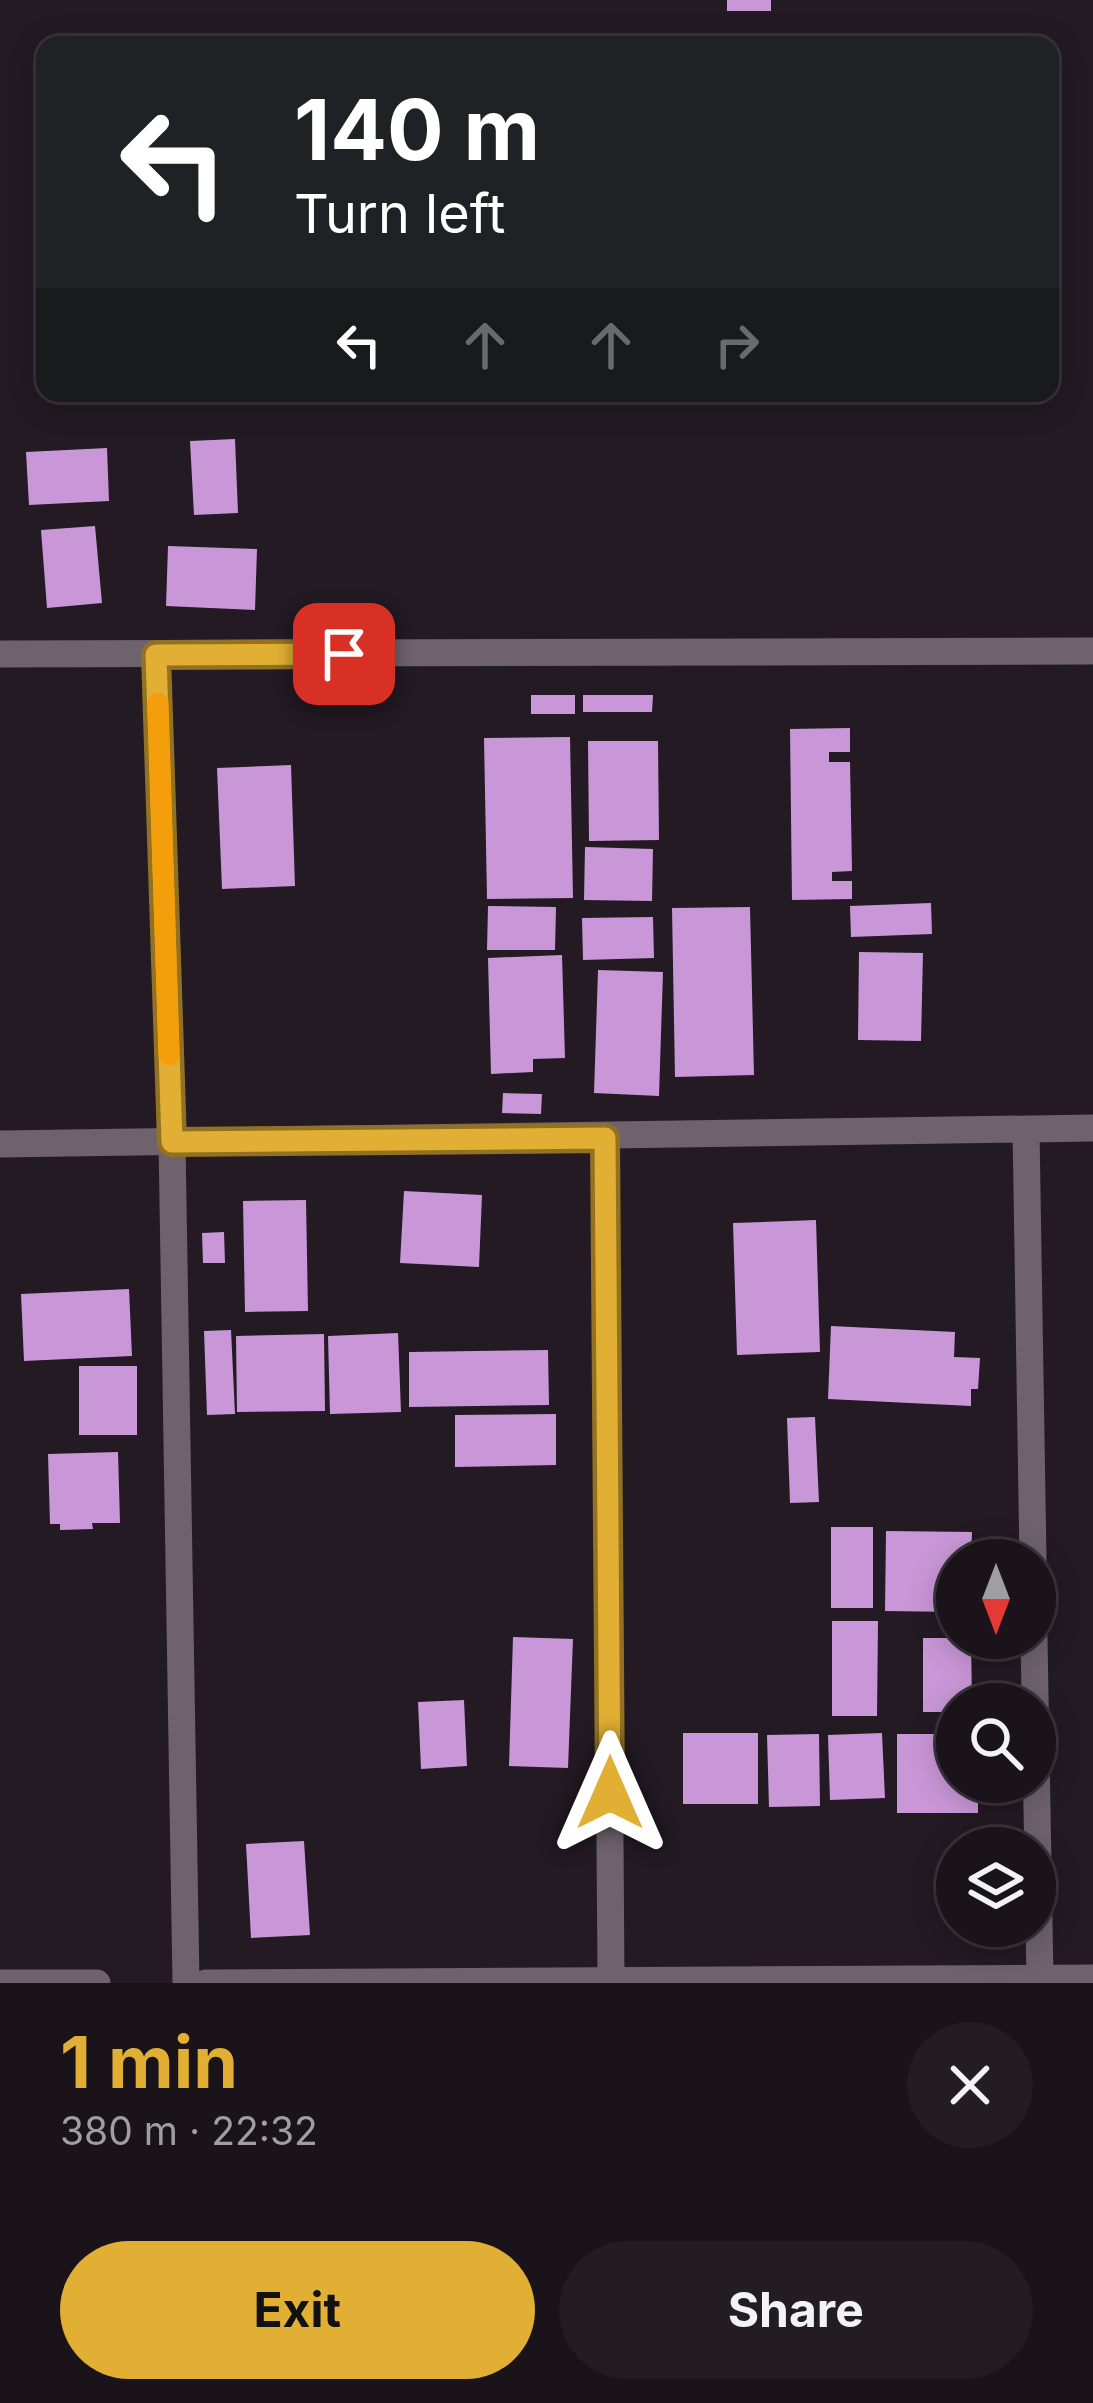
<!DOCTYPE html>
<meta charset="utf-8">
<style>
body{margin:0;font-family:Inter,sans-serif;background:#231d23;color:#f1f3f6;height:100vh;display:flex;flex-direction:column;font-size:45px;white-space:nowrap}
*{box-sizing:border-box;margin:0}
p{font-size:39px;color:#9f9ea2}
.icon{flex:none;width:66px;height:66px;fill:none;stroke:currentColor;stroke-width:2;stroke-linecap:round;stroke-linejoin:round}
.map{position:relative;height:1983px;overflow:hidden}
.side{display:flex;flex-direction:column;background:#1a141a;flex:1}
.side>*{flex:none}
.banner{position:absolute;left:36px;top:36px;width:1023px;height:366px;border-radius:24px;box-shadow:0 6px 30px #0003,0 0 0 3px #383339;background:#202124;color:#fff;overflow:hidden}
.needle{width:78px;rotate:180deg}
.controls{position:absolute;left:936px;top:1539px;display:grid;gap:24px}
.controls a{display:grid;place-items:center;width:120px;height:120px;border-radius:50%;background:#1a141a;box-shadow:0 6px 30px #0003,0 0 0 3px #383339;font-size:60px}
.pin{position:absolute;display:grid;place-items:center;width:102px;height:102px;color:#fff;margin:-51px;border-radius:24px;box-shadow:0 6px 18px #0006}
.me{position:absolute;width:132px;margin:-66px;rotate:0deg;stroke-linejoin:round;filter:drop-shadow(0 0 9px #0008)}
.turn{display:flex;align-items:center;gap:42px;height:252px;padding:0 60px;font-size:54px}
.turn .icon{width:156px;height:156px;stroke-width:2.5}
.turn b{display:block;font-size:84px;line-height:102px}
.lanes{display:flex;align-items:center;height:114px;padding:0 60px;background:#0003;justify-content:center;gap:60px;direction:ltr}
.lanes .off{opacity:.35}
.round{display:grid;place-items:center;flex:none;width:126px;height:126px;border-radius:63px;background:#231d23}
.headline{display:flex;align-items:center;justify-content:space-between;height:204px;padding:0 60px}
h1{font-size:72px;font-weight:700;line-height:90px;color:#e1af34}
.primary-button{display:flex;gap:24px;margin-top:auto;padding:24px 60px}
.primary-button a{flex:1;height:138px;border-radius:72px;background:#e1af34;color:#111;font-size:48px;font-weight:700;line-height:138px;text-align:center}
.primary-button a+a{background:#231d23;color:#f1f3f6}
.map>svg:first-child{display:block}
</style>
<div class="map">
<svg width="1093" height="1983" viewBox="0 0 1093 1983">
<rect width="100%" height="100%" fill="#231a23"/>
<path fill="#c997d7" d="M727,0H771V11H727Z
M235,439L238,513L194,515L190,441Z
M107,448L109,501L29,505L26,452Z
M95,526L102,603L47,608L41,530Z
M168,546L257,549L255,610L166,606Z
M531,695H575V714H531Z
M583,695H653L652,712H583Z
M850,728V752H829V762H850L852,871L832,872V881H852V899L792,900L790,729Z
M570,737L573,898L487,899L484,738Z
M588,741H658L659,840L589,841Z
M291,765L295,886L222,889L217,768Z
M585,847L653,849L652,901L584,900Z
M931,903L932,934L851,937L850,906Z
M488,906L556,907L555,950H487Z
M750,907L754,1075L675,1077L672,908Z
M653,917L654,958L583,960L582,918Z
M859,952L923,953L921,1041L858,1040Z
M562,955L565,1058L533,1059V1072L491,1074L488,958Z
M598,970L663,972L659,1096L594,1093Z
M503,1093L542,1094L541,1114L502,1113Z
M404,1191L482,1195L479,1267L400,1263Z
M306,1200L308,1311L245,1312L243,1201Z
M816,1220L820,1352L737,1355L733,1223Z
M224,1232L225,1263H203L202,1233Z
M129,1289L132,1356L24,1361L21,1294Z
M831,1326L955,1332L954,1357L980,1358L978,1389H971V1406L828,1399Z
M231,1330L235,1414L207,1415L204,1331Z
M398,1333L401,1412L330,1414L328,1336Z
M324,1334L325,1411L237,1412L236,1336Z
M548,1350L549,1405L409,1407V1352Z
M79,1366H137V1435H79Z
M556,1414V1465L455,1467V1415Z
M815,1417L819,1502L790,1503L787,1418Z
M118,1452L120,1523H92L93,1529L60,1530V1524H50L48,1454Z
M831,1527H873V1608H831Z
M886,1531L972,1532L971,1560H957V1612L885,1611Z
M832,1621H878L877,1716H832Z
M513,1637L573,1639L568,1768L509,1766Z
M923,1638H971L972,1704H957V1712H923Z
M464,1700L467,1766L421,1769L418,1702Z
M683,1733H758V1804H683Z
M882,1733L885,1798L830,1800L828,1735Z
M819,1734L820,1806L769,1807L767,1735Z
M897,1734H957V1782H978V1813H897Z
M304,1841L310,1935L251,1938L246,1844Z"/>
<g fill="none" stroke-linecap="round" stroke-linejoin="round">
<path stroke="#6e626c" stroke-width="27" d="M0,654L1093,651
M156,654L172,1142L186,1983
M1026,1129L1033,1560
M605,1138L611,1980
M0,1144L1093,1128
M1034,1638L1040,1979
M0,1983H97
M206,1983L1093,1978"/>
</g>
<g fill="none" stroke-linecap="round" stroke-linejoin="round">
<g stroke="#927222" stroke-width="30">
<path id="route" d="M344,654L156,655L172,1142L605,1138L610,1793"/>
</g>
<use href="#route" stroke="#e1af34" stroke-width="21"/>
<path stroke="#f59e0b" stroke-width="21" d="M158,703L169,1055"/>
</g>
</svg>
<div class="controls">
<a><svg class="needle" viewBox="-14 -14 28 28"><path d="M0-13l5 13h-10z" fill="#e53935"/><path d="M0 13l5-13h-10z" fill="#9f9ea2"/></svg></a>
<a><svg class="icon" aria-label="search" viewBox="0 0 24 24"><circle cx="10" cy="10" r="6"/><path d="M15 15l6 6"/></svg></a>
<a><svg class="icon" aria-label="layers" viewBox="0 0 24 24"><path d="M12 4l9 5-9 5-9-5zM3 14l9 5 9-5"/></svg></a>
</div>
<div class="pin" style="left:344px;top:654px;background:#d93025"><svg class="icon" aria-label="arrive" viewBox="0 0 24 24"><path d="M6 21V4h12l-3 4 3 4H6"/></svg></div>
<svg class="me" style="left:610px;top:1793px" viewBox="-20 -20 40 40"><path d="M0-17L14 15 0 8-14 15z" fill="#e1af34" stroke="#fff" stroke-width="4"/></svg>
<div class="banner">
<div class="turn"><svg class="icon" aria-label="left" viewBox="0 0 24 24"><path d="M17 20v-9H6M10 6l-5 5 5 5"/></svg><div><b>140 m</b>Turn left</div></div>
<div class="lanes"><svg class="icon" aria-label="left" viewBox="0 0 24 24"><path d="M17 20v-9H6M10 6l-5 5 5 5"/></svg><svg class="icon off" aria-label="ahead" viewBox="0 0 24 24"><path d="M12 20V5M6 11l6-6 6 6"/></svg><svg class="icon off" aria-label="ahead" viewBox="0 0 24 24"><path d="M12 20V5M6 11l6-6 6 6"/></svg><svg class="icon off" aria-label="right" viewBox="0 0 24 24"><path d="M7 20v-9h11M14 6l5 5-5 5"/></svg></div>
</div>
</div>
<section class="side">
<div class="headline"><div><h1>1 min</h1><p>380 m · 22:32</p></div><a class="round"><svg class="icon" aria-label="close" viewBox="0 0 24 24"><path d="M6 6l12 12M18 6L6 18"/></svg></a></div>
<div class="primary-button"><a>Exit</a><a>Share</a></div>
</section>
